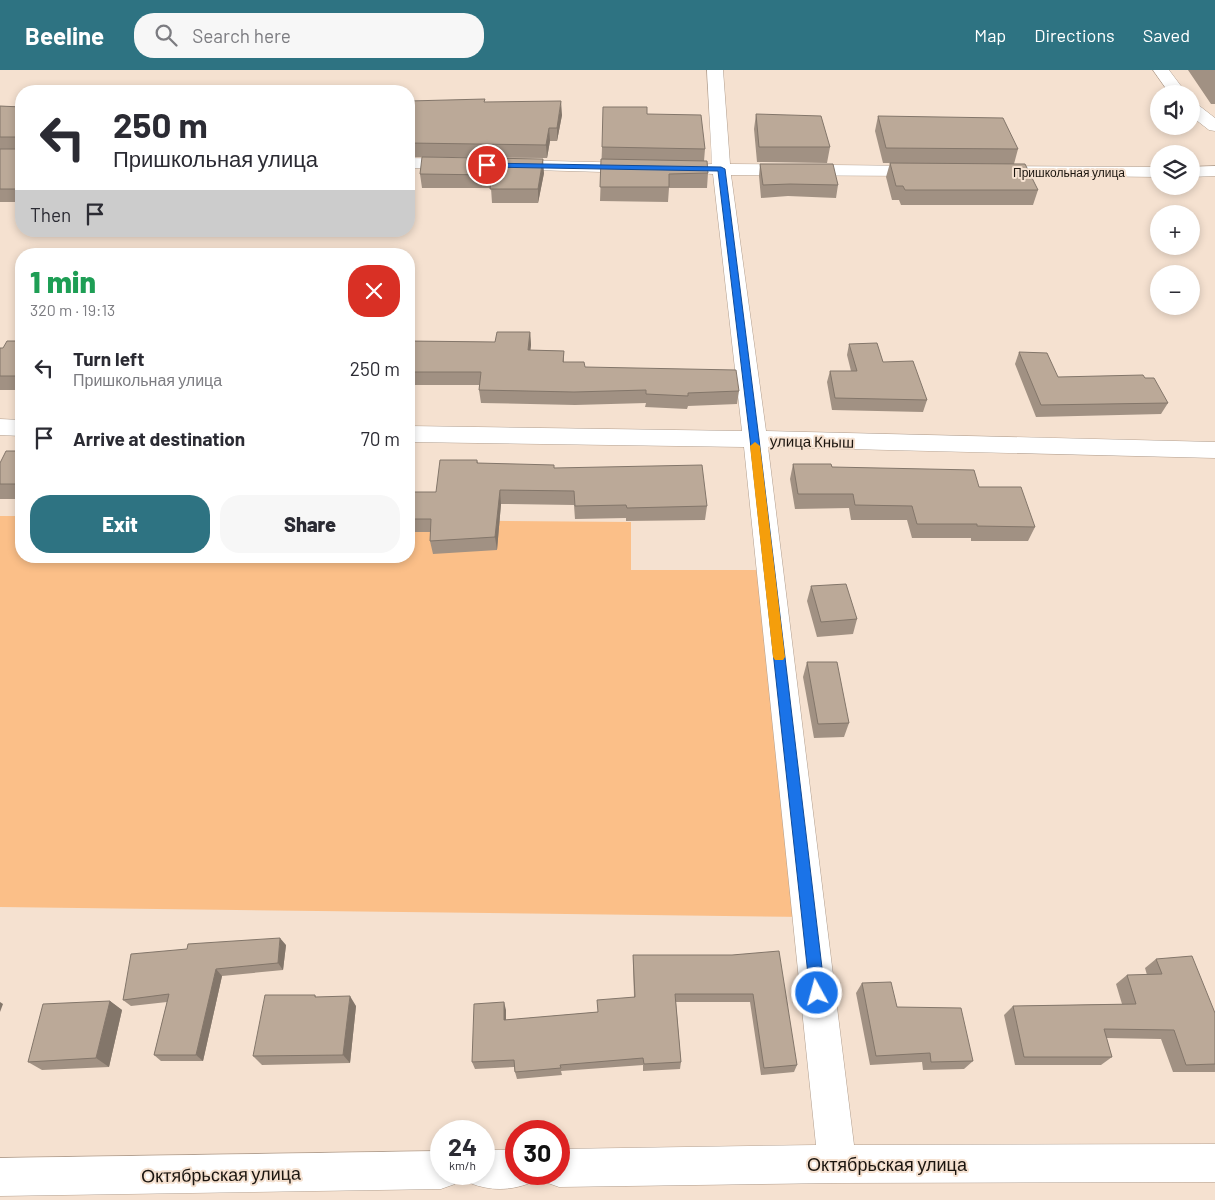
<!DOCTYPE html>
<meta charset="utf-8">
<style>
body{margin:0;font-family:Barlow,sans-serif;background:#f7f7f7;color:#2b2b33;height:100vh;display:flex;flex-direction:column;font-size:19px;white-space:nowrap}
*{box-sizing:border-box;margin:0}
p{font-size:16px;color:#7c7c81}
.icon{flex:none;width:28px;height:28px;fill:none;stroke:currentColor;stroke-width:2;stroke-linecap:round;stroke-linejoin:round}
.map{position:relative;flex:1;overflow:hidden}
.drawer{position:absolute;left:15px;top:178px;width:400px;height:315px;display:flex;flex-direction:column;background:#fff;border-radius:20px;box-shadow:0 2px 8px #0003}
.drawer>*{flex:none}
.banner{position:absolute;left:15px;top:15px;width:400px;height:152px;border-radius:20px;box-shadow:0 2px 8px #0003;background:#fff;color:#2b2b33;overflow:hidden}
.tools{position:absolute;left:1150px;top:15px;display:grid;gap:10px}
.tools a{display:grid;place-items:center;width:50px;height:50px;border-radius:50%;background:#fff;box-shadow:0 2px 8px #0003;font-size:25px}
.speed{position:absolute;left:430px;top:1050px;display:flex;gap:10px;font-size:25px;font-weight:700;text-align:center}
.speed>*{display:grid;place-content:center;width:65px;height:65px;border-radius:50%;background:#fff;box-shadow:0 2px 8px #0003;line-height:1}
.speed small{font-size:12px;font-weight:400}
.speed .limit{border:8px solid #d22;background:#fff;color:#111}
.pin{position:absolute;display:grid;place-items:center;width:42px;height:42px;color:#fff;margin:-21px;border:2px solid #fff;border-radius:50%;box-shadow:0 1px 5px #0007}
.me{position:absolute;width:55px;margin:-28px;rotate:353deg;stroke-linejoin:round;filter:drop-shadow(0 0 4px #0008)}
.turn{display:flex;align-items:center;gap:18px;height:105px;padding:0 15px;font-size:22px}
.turn .icon{width:65px;height:65px;stroke-width:2.5}
.turn b{display:block;font-size:35px;line-height:42px}
.then{display:flex;align-items:center;height:48px;padding:0 15px;background:#0003;gap:10px;font-size:19px}
.round{display:grid;place-items:center;flex:none;width:52px;height:52px;border-radius:20px;background:#f7f7f7}
.summary{display:flex;align-items:center;justify-content:space-between;height:85px;padding:0 15px}
h1{font-size:30px;font-weight:800;line-height:38px;color:#1e9e55}
.action{display:flex;gap:10px;margin-top:auto;padding:10px 15px}
.action a{flex:1;height:58px;border-radius:20px;background:#2e7382;color:#fff;font-size:20px;font-weight:800;line-height:58px;text-align:center}
.action a+a{background:#f7f7f7;color:#2b2b33}
ul{padding:0;list-style:none}
li{display:flex;align-items:center;gap:15px;height:70px;padding:0 15px}
li div{flex:1}
li b{display:block;font-size:19px}
li em{font-style:normal}
header{display:flex;align-items:center;gap:30px;box-sizing:border-box;height:70px;padding:0 25px;background:#2e7382;color:#fff}
header strong{font-size:24px}
nav{display:flex;gap:28px;margin-inline-start:auto;font-size:18px}
.search{width:350px;height:45px;background:#f7f7f7;display:flex;align-items:center;gap:12px;box-sizing:border-box;padding:0 18px;border-radius:20px;color:#7c7c81;font-size:19px}
.map>svg:first-child{display:block}
</style>
<header>
<strong>Beeline</strong>
<div class="search"><svg class="icon" aria-label="search" viewBox="0 0 24 24"><circle cx="10" cy="10" r="6"/><path d="M15 15l6 6"/></svg>Search here</div>
<nav><a>Map</a><a>Directions</a><a>Saved</a></nav>
</header>
<div class="map">
<svg width="1215" height="1130" viewBox="0 0 1215 1130">
<rect width="100%" height="100%" fill="#f5e1d0"/>
<path fill="#fbbf88" d="M0,446H21V486H409V450L631,452V500H769L808,847L0,837Z"/>
<g fill="none" stroke-linecap="round" stroke-linejoin="round">
<g stroke="#b19e8e" stroke-width="1">
<path id="minor" d="M707,0H723L730,94L925,96L931,97L934,101L931,105L925,106L731,105L766,361L1215,372V388L768,377L854,1075L1215,1074V1112L837,1113L559,1117L545,1112L542,1104H559V1079L816,1075L744,377L409,372V356L742,361L713,104L697,103L694,99L697,95L712,94Z
M1153,0H1169L1187,24H1170Z
M1191,33L1197,34L1215,48V61L1209,60L1191,46Z
M409,88L460,89L466,90L469,94L466,98L460,99L409,98Z
M505,90L637,93L643,94L646,98L643,102L637,103L499,99L496,95L499,91Z
M990,96L1159,97V107L984,105L981,101L984,97Z
M1215,96V106L1191,107V97Z
M0,349L21,350V366L0,365Z
M484,1080H516V1104H533L530,1113C510,1121 490,1121 470,1113L467,1104H484Z
M441,1081V1104H459L455,1114L441,1119L0,1126V1088Z"/>
</g>
<use href="#minor" fill="#fff" fill-rule="evenodd"/>
</g>
<path fill="#a19183" d="M1188,0H1215V34H1211Z
M409,31L486,32L562,45L557,71H550L547,88L409,87Z
M0,36L21,37V132H0Z
M647,44L705,79L704,91L708,103L707,118H669L668,132L600,131L602,77Z
M756,44L830,77L827,93L757,92L754,59Z
M878,46L1018,79L1014,94L1038,120L1033,135H901L899,130H892L886,107L890,93H883L875,61Z
M760,94L838,115L836,128L788,126L761,128L759,106Z
M544,103L538,133H492L491,118H422L420,104Z
M530,262L531,275L530,280L564,281V292L585,297L739,321L737,334L688,336L687,339L645,337L646,333L575,335L481,333L479,320L480,315H409V271L495,272Z
M21,271V320H0V278H3Z
M849,274L883,292L927,330L923,342L832,340L827,312L830,301H851L847,285Z
M1019,282L1058,307L1145,308L1168,333L1161,344L1036,347L1015,294Z
M21,381V429H0V414Z
M477,390L478,393L554,398L707,436L705,450L626,451V448L575,449L574,435L501,434L497,480L433,484L430,471L431,462H409V422H436Z
M793,394L832,397L979,417L1035,457L1028,471H971V468H912L907,450H851L849,438L795,439L790,409Z
M811,516L857,549L853,564L817,567L807,531Z
M807,592L849,653L844,667L814,668L803,607Z
M286,875L283,900L222,906L203,991H161L154,985L167,932L131,936L123,930Z
M633,885H732L797,995L794,1002L761,1005L750,932H676L681,992L680,999L643,1001V995L561,1001L562,1005L517,1009L515,1002L514,997L475,999L472,992L506,940V950L598,942L634,927L633,894Z
M1156,889L1215,943V1002H1173L1161,969L1106,968L1112,987L1101,995H1015L1004,945L1013,936L1122,934L1116,914L1127,905H1147L1145,898Z
M862,913L897,937L973,991L964,999L923,1000L922,992L870,995L856,923Z
M315,925L316,927L356,936L350,993L262,995L253,986Z
M110,931L122,940L109,997L42,1000L28,992Z"/>
<path fill="#83766a" d="M561,31L562,45L557,71V58Z
M549,58L550,71L547,88L546,75Z
M543,89L544,103L538,133V119Z
M530,262L531,275L529,293L528,280Z
M500,420L501,434L497,480L495,467Z
M280,868L286,875L283,900L278,893Z
M216,899L222,906L203,991L196,985Z
M350,926L356,936L350,993L343,985Z
M110,931L122,940L109,997L96,988Z
M0,932L3,934L0,942Z
M504,932L506,940V958L504,950Z"/>
<path fill="#bba998" stroke="#83766a" d="M485,29L484,32L561,31L557,58H549L546,75L409,73V31Z
M0,36L21,37V119H0V79H16V67H0Z
M603,37H647V44L701,45L705,79L602,77Z
M756,44L821,46L830,77H759Z
M878,46L1003,48L1018,79L886,78Z
M422,87L543,89L538,119H490L492,105L420,104Z
M601,89L707,91L708,103L669,104V117H600Z
M890,93L1025,94L1038,120H905L903,116H896Z
M760,94H833L838,115L790,114L763,115Z
M497,262H530L528,280L564,281L563,292H584L585,297L736,300L739,321L688,323V326L646,324V320L574,322L479,320L481,302H409V271L495,272Z
M7,271H21V306H0V278H3Z
M877,273L883,292L913,291L927,330L835,328L830,301H857L849,274Z
M1019,282L1047,283L1058,307L1143,305L1145,308H1154L1168,333L1041,335Z
M6,381H21V411L20,414H0V393Z
M440,390H477V393L554,395V398L702,395L707,436L627,438L626,435L575,436L574,421L500,420L495,467L430,471L431,449H409V422H436Z
M793,394H831L832,397L974,400L979,417H1021L1035,457L977,456V454H917L912,436L855,435L853,424H798Z
M846,514L857,549L821,552L811,516Z
M807,592H837L849,653L818,654Z
M280,868L278,893L216,899L196,985H154L169,924L123,930L131,884L187,879L188,874Z
M779,881L797,995L764,998L753,924H675L681,992L644,994L643,988L560,995L561,998L515,1002L514,990L472,992L474,934L504,932V950L598,942L597,930L635,927L633,885H732Z
M1192,886L1215,943V994L1186,995L1174,960L1104,959L1112,987H1024L1013,936L1136,934L1127,905L1162,904L1156,889Z
M891,912L897,937L961,938L973,991L931,992L930,983L876,986L862,913Z
M265,925H315V927L350,926L343,985L253,986Z
M110,931L96,988L28,992L43,934Z"/>
<path fill="#1a73e8" stroke="#114b97" d="M484,93L721,97L725,99L759,369L825,923L822,928L817,930L812,928L810,923L750,369L718,101L487,97L484,96Z"/>
<path fill="#f59e0b" d="M755,372L760,376L785,587L783,590H775L773,587L750,376Z"/>
<g text-anchor="middle" dominant-baseline="central" stroke-width="4" stroke-linejoin="round" paint-order="stroke">
<g font-size="12" fill="#1b150f" stroke="#f5e1d0">
<text x="1069" y="102">Пришкольная улица</text>
</g>
<g font-size="15" fill="#1b150f" stroke="#f5e1d0">
<text transform="translate(812 371) rotate(1)">улица Кныш</text>
</g>
<g font-size="18" fill="#1b150f" stroke="#f5e1d0">
<text x="887" y="1094">Октябрьская улица</text>
<text transform="translate(221 1104) rotate(-1)">Октябрьская улица</text>
</g>
</g>
</svg>
<div class="tools">
<a><svg class="icon" aria-label="sound" viewBox="0 0 24 24"><path d="M4 9h4l5-4v14l-5-4H4zM17 9q2 3 0 6"/></svg></a>
<a><svg class="icon" aria-label="layers" viewBox="0 0 24 24"><path d="M12 4l9 5-9 5-9-5zM3 14l9 5 9-5"/></svg></a>
<a>+</a>
<a>−</a>
</div>
<div class="speed"><div>24<small>km/h</small></div><div class="limit">30</div></div>
<div class="pin" style="left:487px;top:95px;background:#d93025"><svg class="icon" aria-label="arrive" viewBox="0 0 24 24"><path d="M6 21V4h12l-3 4 3 4H6"/></svg></div>
<svg class="me" style="left:817px;top:923px" viewBox="-20 -20 40 40"><circle r="17" fill="#1a73e8" stroke="#fff" stroke-width="3"/><path d="M0-11L8 9 0 5-8 9z" fill="#fff"/></svg>
<div class="banner">
<div class="turn"><svg class="icon" aria-label="left" viewBox="0 0 24 24"><path d="M17 20v-9H6M10 6l-5 5 5 5"/></svg><div><b>250 m</b>Пришкольная улица</div></div>
<div class="then">Then<svg class="icon" aria-label="arrive" viewBox="0 0 24 24"><path d="M6 21V4h12l-3 4 3 4H6"/></svg></div>
</div>
<section class="drawer">
<div class="summary"><div><h1>1 min</h1><p>320 m · 19:13</p></div><a class="round" style="background:#d93025;color:#fff"><svg class="icon" aria-label="close" viewBox="0 0 24 24"><path d="M6 6l12 12M18 6L6 18"/></svg></a></div>
<ul>
<li><svg class="icon" aria-label="left" viewBox="0 0 24 24"><path d="M17 20v-9H6M10 6l-5 5 5 5"/></svg><div><b>Turn left</b><p>Пришкольная улица</p></div><em>250 m</em></li>
<li><svg class="icon" aria-label="arrive" viewBox="0 0 24 24"><path d="M6 21V4h12l-3 4 3 4H6"/></svg><div><b>Arrive at destination</b></div><em>70 m</em></li>
</ul>
<div class="action"><a>Exit</a><a>Share</a></div>
</section>
</div>
